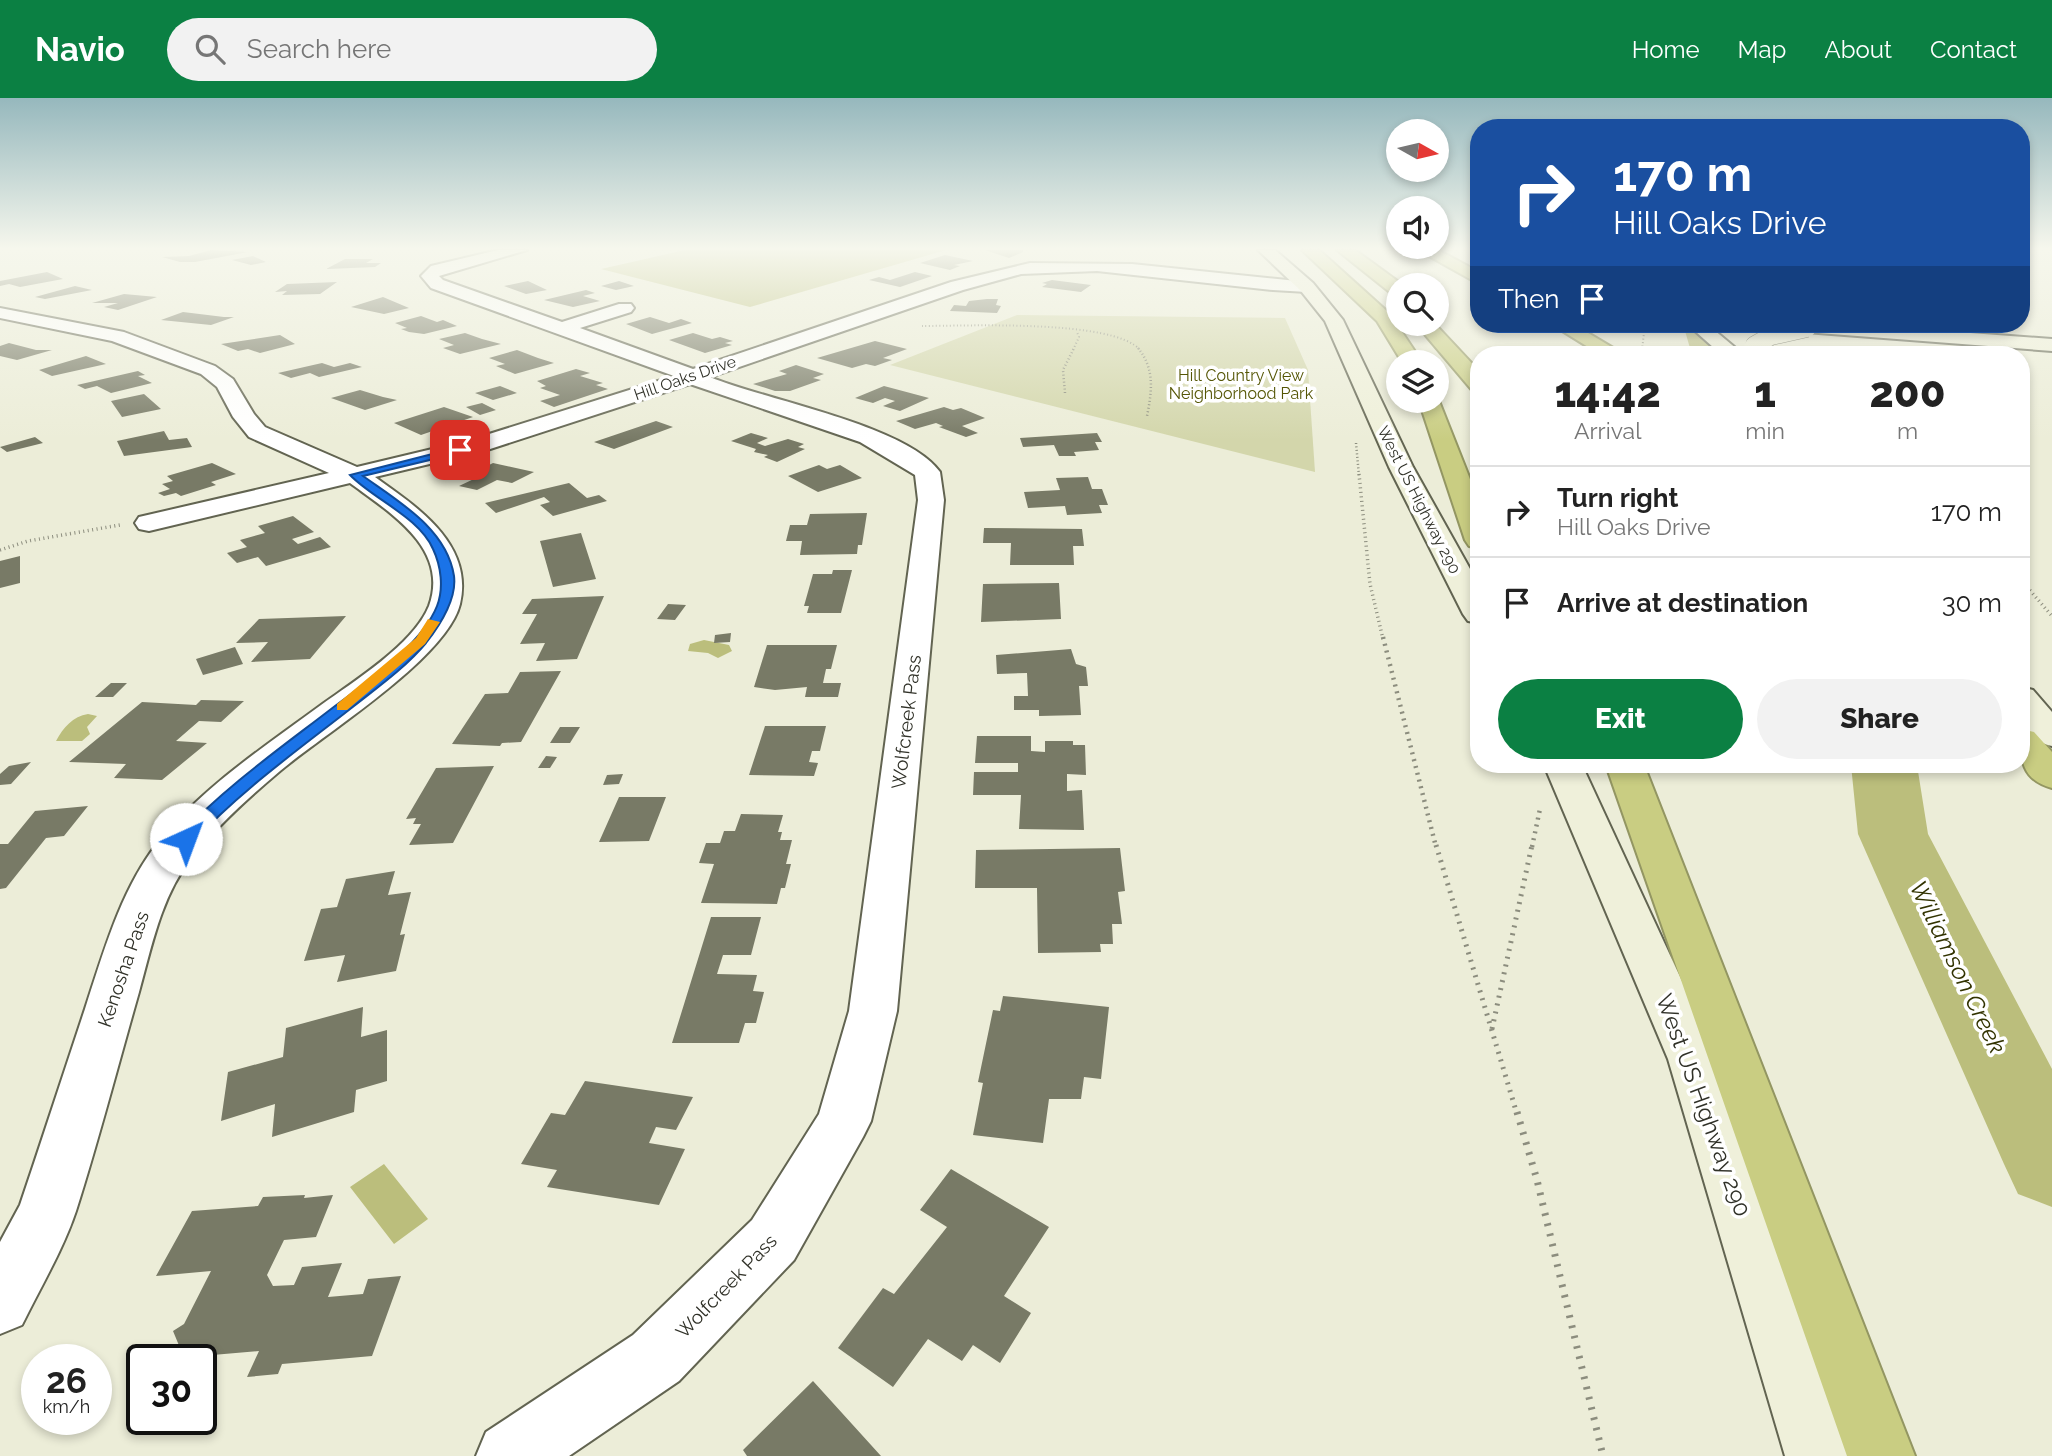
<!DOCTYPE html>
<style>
body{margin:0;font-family:Raleway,sans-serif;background:#f2f2f2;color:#222;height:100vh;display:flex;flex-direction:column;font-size:26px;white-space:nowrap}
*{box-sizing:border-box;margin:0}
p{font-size:23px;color:#767676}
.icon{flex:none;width:38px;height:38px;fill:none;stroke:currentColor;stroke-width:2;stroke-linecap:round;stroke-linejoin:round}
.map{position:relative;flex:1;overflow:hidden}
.details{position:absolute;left:1470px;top:248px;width:560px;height:427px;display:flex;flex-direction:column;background:#fff;border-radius:28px;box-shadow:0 4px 10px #0003}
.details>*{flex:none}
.top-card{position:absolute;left:1470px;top:21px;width:560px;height:214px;border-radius:28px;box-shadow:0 4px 10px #0003;background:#1a4fa0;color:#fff;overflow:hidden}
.needle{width:46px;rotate:98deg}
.fabs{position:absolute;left:1386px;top:21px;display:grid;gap:14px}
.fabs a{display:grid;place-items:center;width:63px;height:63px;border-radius:50%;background:#fff;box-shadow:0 4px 10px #0003;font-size:35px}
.speed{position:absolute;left:21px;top:1246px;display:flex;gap:14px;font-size:35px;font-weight:700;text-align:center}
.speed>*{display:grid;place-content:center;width:91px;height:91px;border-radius:50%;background:#fff;box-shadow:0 4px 10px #0003;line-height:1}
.speed small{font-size:18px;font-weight:400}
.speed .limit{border:4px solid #111;border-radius:10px;background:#fff;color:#111}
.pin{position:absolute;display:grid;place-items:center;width:60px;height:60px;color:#fff;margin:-30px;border-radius:14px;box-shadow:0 4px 10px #0006}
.me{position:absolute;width:77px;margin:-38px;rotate:43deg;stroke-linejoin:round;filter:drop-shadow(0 0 5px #0008)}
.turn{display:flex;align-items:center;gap:24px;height:147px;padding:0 28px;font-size:32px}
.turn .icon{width:91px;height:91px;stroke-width:2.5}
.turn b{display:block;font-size:49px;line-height:60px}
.then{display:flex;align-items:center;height:66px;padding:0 28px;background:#0003;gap:14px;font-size:26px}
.eta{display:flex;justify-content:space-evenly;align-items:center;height:119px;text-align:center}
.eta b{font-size:42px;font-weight:800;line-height:49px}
.cta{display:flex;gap:14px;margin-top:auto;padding:14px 28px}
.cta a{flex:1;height:80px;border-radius:42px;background:#0b8043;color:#fff;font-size:28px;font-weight:800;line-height:80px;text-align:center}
.cta a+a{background:#f2f2f2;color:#222}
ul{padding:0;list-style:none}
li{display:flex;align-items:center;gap:21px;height:91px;padding:0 28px;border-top:2px solid #e0e0e0}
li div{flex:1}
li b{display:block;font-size:26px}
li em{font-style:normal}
header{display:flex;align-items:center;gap:42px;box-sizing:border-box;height:98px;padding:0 35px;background:#0b8043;color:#fff}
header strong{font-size:33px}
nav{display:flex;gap:38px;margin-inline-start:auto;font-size:24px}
.search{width:490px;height:63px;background:#f2f2f2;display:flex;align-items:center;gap:18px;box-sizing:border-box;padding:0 24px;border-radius:38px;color:#767676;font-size:26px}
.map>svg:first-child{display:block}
</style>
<header>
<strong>Navio</strong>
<div class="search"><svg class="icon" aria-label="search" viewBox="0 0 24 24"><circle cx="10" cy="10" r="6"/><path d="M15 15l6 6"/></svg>Search here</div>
<nav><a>Home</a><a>Map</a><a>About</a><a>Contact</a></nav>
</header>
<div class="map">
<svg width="2052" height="1358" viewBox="0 0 2052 1358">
<rect width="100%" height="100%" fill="#ecedd8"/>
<path fill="#d3d6ab" d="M1017,217L1285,220L1308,272L1315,374L890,267Z"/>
<path fill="#babe7b" d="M685,152H946L750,209L601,171Z"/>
<path fill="#bbbe7c" d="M704,542L729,547L732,553L718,560L708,555L688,553L690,546Z
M88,616L97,618L87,629L90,636L82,643H56C63,630 73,618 88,616Z
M384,1066L428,1121L394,1146L350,1089Z"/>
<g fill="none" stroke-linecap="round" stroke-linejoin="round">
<path fill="#bbbe7c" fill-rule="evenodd" d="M1683,226H1715L1726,257H1692Z
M1851,667H1917L1928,736L2052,971V1109L2018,1096L2004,1066L1858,736Z"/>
</g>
<path fill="#787a66" d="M211,152L248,154L195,164H180L162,159L189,158Z
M985,152H1023V154L1009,160Z
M945,157L973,163L954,167L960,168L950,172L920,165Z
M253,158L266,164L251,167L232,162Z
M345,161H373L366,165H381L375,169L326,171Z
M47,174L63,181L20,189L9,186L0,188V183Z
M915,174L932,178L900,189L869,182L879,179L890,182Z
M1052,182L1091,187L1081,194L1042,189L1047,186L1042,185Z
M528,183L547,192L526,196L504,188Z
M619,183L634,188L616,192L601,188Z
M337,184L320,196L282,197L287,193L275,194L287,186Z
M75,188L92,192L45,201L35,199Z
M586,192L595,195L583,198L600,203L573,209L544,202Z
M124,196L157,199L118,212L104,209L118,205H92Z
M383,199L409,210L384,216L351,209Z
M987,201H998L996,207L1001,208L997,215L950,213L954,207L966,208L969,203Z
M183,214L224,219H234L211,227L161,222Z
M421,218L437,224L443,222L457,228L424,236L409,234L401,231L407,230L395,225Z
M650,219L669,225L681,221L692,225L652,236L626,226Z
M465,235L482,241L501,246L460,256L443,250L454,247L439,241Z
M693,235L712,241L720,239L733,243L725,245L732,247L705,255L669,242Z
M280,237L295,246L260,255L248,251L238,253L221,246Z
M875,243L907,251L883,260L892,262L875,268L866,266L852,270L817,260Z
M9,245L36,252H52L17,262L0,258V248Z
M517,252L538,260L554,265L515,276L496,268L505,266L489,260Z
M86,258L106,266L52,278L39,272Z
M322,265L334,269L350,265L362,269L319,279L310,275L291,280L278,275Z
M796,267L824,276L813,280L821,282L790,293H775L753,286L787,276L779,273Z
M576,271L590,275L580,278L603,285L596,287L608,291L554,309L540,303L560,297L540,290L546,288L537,283Z
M138,273L145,277L138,278L152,285L111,295L97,288L85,291L77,287Z
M500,288L517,295L493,302L475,295Z
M884,288L929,300L900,313L883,308L895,303L885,300L873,305L855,300Z
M360,292L383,299L397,302L365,312L331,300Z
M144,296L161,311L122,319L111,303Z
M482,305L496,312L480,317L466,309Z
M444,309L473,319L421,337L394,325Z
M944,309L953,312L961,310L985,320L962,328L978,335L966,339L939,329L943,328L936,325L915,331L896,323Z
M656,323L673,329L614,351L594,344Z
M164,333L169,342L187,340L192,349L124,358L117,343Z
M751,335L768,340L757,345L765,348L788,341L804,346L798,349L805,351L777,364L764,359L768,357L754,354L756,351L731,343Z
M1097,335L1102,344H1095L1099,352L1074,354L1076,358H1059L1054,347L1023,349L1020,340Z
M35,339L43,345L7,354L0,349Z
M212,365L236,376L211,384L216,387L181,398L176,395L164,398L158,395L170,391L162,386L173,383L167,378Z
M493,365L534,374L512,385L497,382L477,392L459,388L478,379L469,377Z
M819,367L827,371L840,367L862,380L818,394L788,378Z
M1088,379L1092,391H1102L1108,407H1099L1102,415L1067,417L1065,408L1028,410L1024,394L1060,392L1056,380Z
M569,385L587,400L599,397L607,403L553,418L540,407L550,404L544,399L496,415L485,405Z
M867,415L862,447H858L857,456L800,457L802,443H786L790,427H807L810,416Z
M293,418L314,434L292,441L298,446L320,439L331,449L266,468L258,459L237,465L227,455L247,449L240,442L265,435L258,428Z
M984,430L1082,431L1084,448H1073L1074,467H1010L1011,445H983Z
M581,435L596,481L553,489L540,443Z
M20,458V485L0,490V463Z
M833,472H852L841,515H807L809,508H804L813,476H832Z
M1059,485L1061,521L981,524L983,486Z
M604,498L577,561L536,563L545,545L520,546L537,516H522L532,501Z
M668,506L686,507L675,522L657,521Z
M346,518L310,561L251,564L268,544L236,545L259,521Z
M731,535L730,544L714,545L715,537Z
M767,547H837L831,571H826L823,585H841L838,599H805L807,589L775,592L754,589Z
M235,549L243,566L203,577L196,561Z
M1071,551L1076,566L1086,569L1088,588H1079L1081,617L1039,618V612H1014V598H1028L1027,575L997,576L996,557Z
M561,573L521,644L502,645L500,648L452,646L485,596L508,595L520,574Z
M111,585H127L113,599H95Z
M201,602L244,603L221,624L199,623L176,643L207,645L162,682L114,680L126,666L69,664L142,604L196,607Z
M765,628H826L820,653H812L809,664L818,665L814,678L749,677Z
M560,629H580L570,645H550Z
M977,638H1031V653L1045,654V643H1073V647H1085L1086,677L1067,676V693L1082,692L1084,732L1019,731L1021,697H973L974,674H1018V665H975Z
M546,658L557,659L550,670H538Z
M31,664L11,686L0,687V676L9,668Z
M494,668L453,745L409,747L421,726H413L416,720L406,721L436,670Z
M623,676L619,686L603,687L607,677Z
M619,699H666L649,743L599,744Z
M88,708L64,738L46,740L6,790L0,791V746H8L35,713Z
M741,716L783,717L778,734H782L780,742H792L786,766H791L785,790H781L777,806L701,805L714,766L699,765L706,745H720L724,733H735Z
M1120,750L1125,793L1118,794L1122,826H1112L1113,846H1100L1101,854L1038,855L1037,790H975L976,752Z
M395,773L388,797L411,794L400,837L405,836L396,873L337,884L345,857L304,863L321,811L337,809L346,781Z
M711,819H761L751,857H723L717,876L757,877L753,893L764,894L756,925H745L739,945H672Z
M1003,898L1109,909L1101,981L1084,979L1081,1001H1049L1043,1045L973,1037L983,985L978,984L993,912L1000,913Z
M363,909L361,939L387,932V983L356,992L354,1014L272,1039L275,1006L221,1023L228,974L283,959L286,930Z
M585,983L693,999L676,1032L656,1029L649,1045L685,1051L659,1107L547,1089L557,1072L521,1066L551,1015L565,1017Z
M951,1071L1049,1129L1004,1198L1031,1215L1000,1265L973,1247L962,1263L928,1241L893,1289L838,1250L883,1190L894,1196L947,1129L920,1112Z
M305,1097L304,1100L333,1097L316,1139L284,1142L267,1177L273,1188L294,1187L302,1169L342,1165L328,1199L363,1196L368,1181L401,1178L372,1258L282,1266L278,1276L247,1279L259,1253L201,1258L207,1247L185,1262L173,1233L184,1226L211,1173L156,1178L192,1113L258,1108L263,1099Z
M813,1283L881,1358H747L743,1352Z"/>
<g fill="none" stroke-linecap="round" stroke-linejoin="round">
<g stroke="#626451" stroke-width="4">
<path id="street" d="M498,152H527L439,178L443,182L562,224L619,206H631L634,210L631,214L580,230L693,271L951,184L1030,165L1132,166L1307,184L1315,189L1307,194L1273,192L1097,173L1021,176L963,192L710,279C765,302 907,327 940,374L944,402L897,913L871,1023L863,1039L794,1162L679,1283L569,1358H476L486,1334L633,1237L752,1122L819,1016L849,913L918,402L915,377L860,344L690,286L484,353L375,379C417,409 474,446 460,506C447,560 324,636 280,673C248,700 216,729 190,762C161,799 151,851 139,894C118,967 99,1041 76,1113C63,1152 40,1190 22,1227L0,1236V1144L20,1107C42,1042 63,977 85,911C103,856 120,794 156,747C200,691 264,649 321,607C353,584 414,546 429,508C450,450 389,414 350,385L149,433L139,431L135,425L139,419L329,375L249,339L233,319L217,289L201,276L112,243L0,220V210L124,234L215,268L233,281L254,316L265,329L357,369L470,342L674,278L431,190L421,178L431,168Z"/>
</g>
<g stroke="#626451" stroke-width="4">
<path id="secondary" d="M1258,152H1275L1313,185L1343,222L1413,369L1479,487V525L1468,523L1463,516L1389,369L1325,223L1301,193Z
M1687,226H1707L1744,257H1722Z
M1770,226H1849L2052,241V253L1779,232Z
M2021,589L2033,592L2052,614V648C2020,640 2021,616 2021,589Z
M1544,667H1582L1718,961L1853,1358H1785L1668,961Z"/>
</g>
<g stroke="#939662" stroke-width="4">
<path id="highway" d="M1302,152H1319L1390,216L1422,264H1402L1377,223Z
M1337,152H1355L1403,187H1398V197L1392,196Z
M1418,152H1438L1479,174V186Z
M1416,226H1435L1479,273V292L1471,291Z
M1551,226H1573L1625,257H1601Z
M1437,298L1479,404V450L1469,448L1465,442L1419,303H1437Z
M2021,631L2034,634L2052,654V690C2019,681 2021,659 2021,631Z
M1606,667H1644L1915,1358H1847Z"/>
</g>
<path stroke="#8c8d7e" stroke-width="2" stroke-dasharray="1 2.5" stroke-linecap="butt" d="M922,228C964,228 1114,221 1140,252
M1073,252L1079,239L1077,234
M1642,252L1645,226"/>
<path stroke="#8c8d7e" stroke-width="2.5" stroke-dasharray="1 2.5" stroke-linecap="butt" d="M1138,250C1155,271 1152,293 1147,318
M1642,253V250
M1065,295L1063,272L1074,250
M1356,345L1359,378"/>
<path stroke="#8c8d7e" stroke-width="3.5" stroke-dasharray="1 3.5" stroke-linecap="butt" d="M1359,376L1370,486L1383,541
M0,452L28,443L120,427
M2021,482L2052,518"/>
<path stroke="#8c8d7e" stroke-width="4.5" stroke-dasharray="2 5" stroke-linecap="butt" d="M1383,539L1436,749
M1532,749L1540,711"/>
<path stroke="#8c8d7e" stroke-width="5" stroke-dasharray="2 6" stroke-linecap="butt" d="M1436,747L1517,1016
M1492,931L1532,747"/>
<path stroke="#8c8d7e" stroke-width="7" stroke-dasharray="2.5 8" stroke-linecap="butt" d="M1517,1014L1537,1082L1603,1358"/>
<use href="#street" fill="#fff" fill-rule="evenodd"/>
<use href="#secondary" fill="#eff0da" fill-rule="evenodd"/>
<use href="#highway" fill="#c9cd82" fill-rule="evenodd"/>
<g stroke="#626451" stroke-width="19" stroke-linecap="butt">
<path id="secondary-bridge-far1" d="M1755,252V247L1771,238L1807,230"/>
</g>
<g stroke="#626451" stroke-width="24" stroke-linecap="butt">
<path id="secondary-bridge" d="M1755,250V257"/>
</g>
<use href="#secondary-bridge-far1" stroke="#eff0da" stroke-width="18"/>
<use href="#secondary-bridge" stroke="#eff0da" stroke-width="22"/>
</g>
<linearGradient id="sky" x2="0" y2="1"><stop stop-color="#96b8bd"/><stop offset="0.44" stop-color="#f6f7ed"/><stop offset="1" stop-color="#f6f7ed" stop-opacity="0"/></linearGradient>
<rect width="2052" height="342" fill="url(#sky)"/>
<path fill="#1a73e8" stroke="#114b97" stroke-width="2" d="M460,349L463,354L363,378C398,403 447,431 454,478C457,501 440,527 426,545C406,569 378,589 354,608C298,652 240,693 192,745H180L177,741L180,737C226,688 282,649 335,608C368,583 422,546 437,508C444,490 441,468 433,451C419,419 373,401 350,377Z"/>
<path fill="#f59e0b" d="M428,521L440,524L425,546L347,612H337V606L416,540Z"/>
<g text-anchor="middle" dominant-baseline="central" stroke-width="7" stroke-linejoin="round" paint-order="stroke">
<g font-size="16" fill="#555605" stroke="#fff">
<text x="1241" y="277">Hill Country View<tspan x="1241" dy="18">Neighborhood Park</tspan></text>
</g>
<g font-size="16" fill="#303128" stroke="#fff">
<text transform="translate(685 280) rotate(-19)">Hill Oaks Drive</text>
<text transform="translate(1419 402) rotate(63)">West US Highway 290</text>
</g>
<g font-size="19" fill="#303128" stroke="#fff">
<text transform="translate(906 624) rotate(-83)">Wolfcreek Pass</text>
<text transform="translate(123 871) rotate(-71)">Kenosha Pass</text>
<text transform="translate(726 1188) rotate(-46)">Wolfcreek Pass</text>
</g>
<g font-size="23" fill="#303128" stroke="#fff">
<text transform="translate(1704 1007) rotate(70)">West US Highway 290</text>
</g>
<g font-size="24" font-style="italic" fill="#323300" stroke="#fff">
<text transform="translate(1958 869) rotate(64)">Williamson Creek</text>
</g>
</g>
</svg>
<div class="fabs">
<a><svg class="needle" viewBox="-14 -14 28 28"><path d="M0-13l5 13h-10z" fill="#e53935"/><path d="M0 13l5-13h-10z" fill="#767676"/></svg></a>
<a><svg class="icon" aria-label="sound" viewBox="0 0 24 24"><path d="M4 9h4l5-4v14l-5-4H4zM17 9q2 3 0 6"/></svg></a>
<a><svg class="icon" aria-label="search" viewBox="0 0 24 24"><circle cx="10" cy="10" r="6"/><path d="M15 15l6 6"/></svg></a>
<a><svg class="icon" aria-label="layers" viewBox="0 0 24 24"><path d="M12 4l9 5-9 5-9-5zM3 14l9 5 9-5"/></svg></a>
</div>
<div class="speed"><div>26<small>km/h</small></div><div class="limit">30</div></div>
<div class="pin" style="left:460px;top:352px;background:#d93025"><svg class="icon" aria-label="arrive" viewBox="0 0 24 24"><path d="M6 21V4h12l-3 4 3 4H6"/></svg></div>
<svg class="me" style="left:186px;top:741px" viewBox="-20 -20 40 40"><circle r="19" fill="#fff"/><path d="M0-13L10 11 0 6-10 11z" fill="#1a73e8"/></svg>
<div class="top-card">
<div class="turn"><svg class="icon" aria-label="right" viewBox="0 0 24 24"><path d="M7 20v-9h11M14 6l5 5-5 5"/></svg><div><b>170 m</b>Hill Oaks Drive</div></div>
<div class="then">Then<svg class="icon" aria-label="arrive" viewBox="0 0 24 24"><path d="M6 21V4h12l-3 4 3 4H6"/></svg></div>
</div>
<section class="details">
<div class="eta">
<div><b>14:42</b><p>Arrival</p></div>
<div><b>1</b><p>min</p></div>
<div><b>200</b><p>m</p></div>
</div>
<ul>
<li><svg class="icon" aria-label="right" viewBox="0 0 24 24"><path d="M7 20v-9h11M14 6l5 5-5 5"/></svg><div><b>Turn right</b><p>Hill Oaks Drive</p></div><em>170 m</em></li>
<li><svg class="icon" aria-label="arrive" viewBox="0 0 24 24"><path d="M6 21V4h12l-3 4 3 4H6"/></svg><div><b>Arrive at destination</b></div><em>30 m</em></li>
</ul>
<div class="cta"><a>Exit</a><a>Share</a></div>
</section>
</div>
